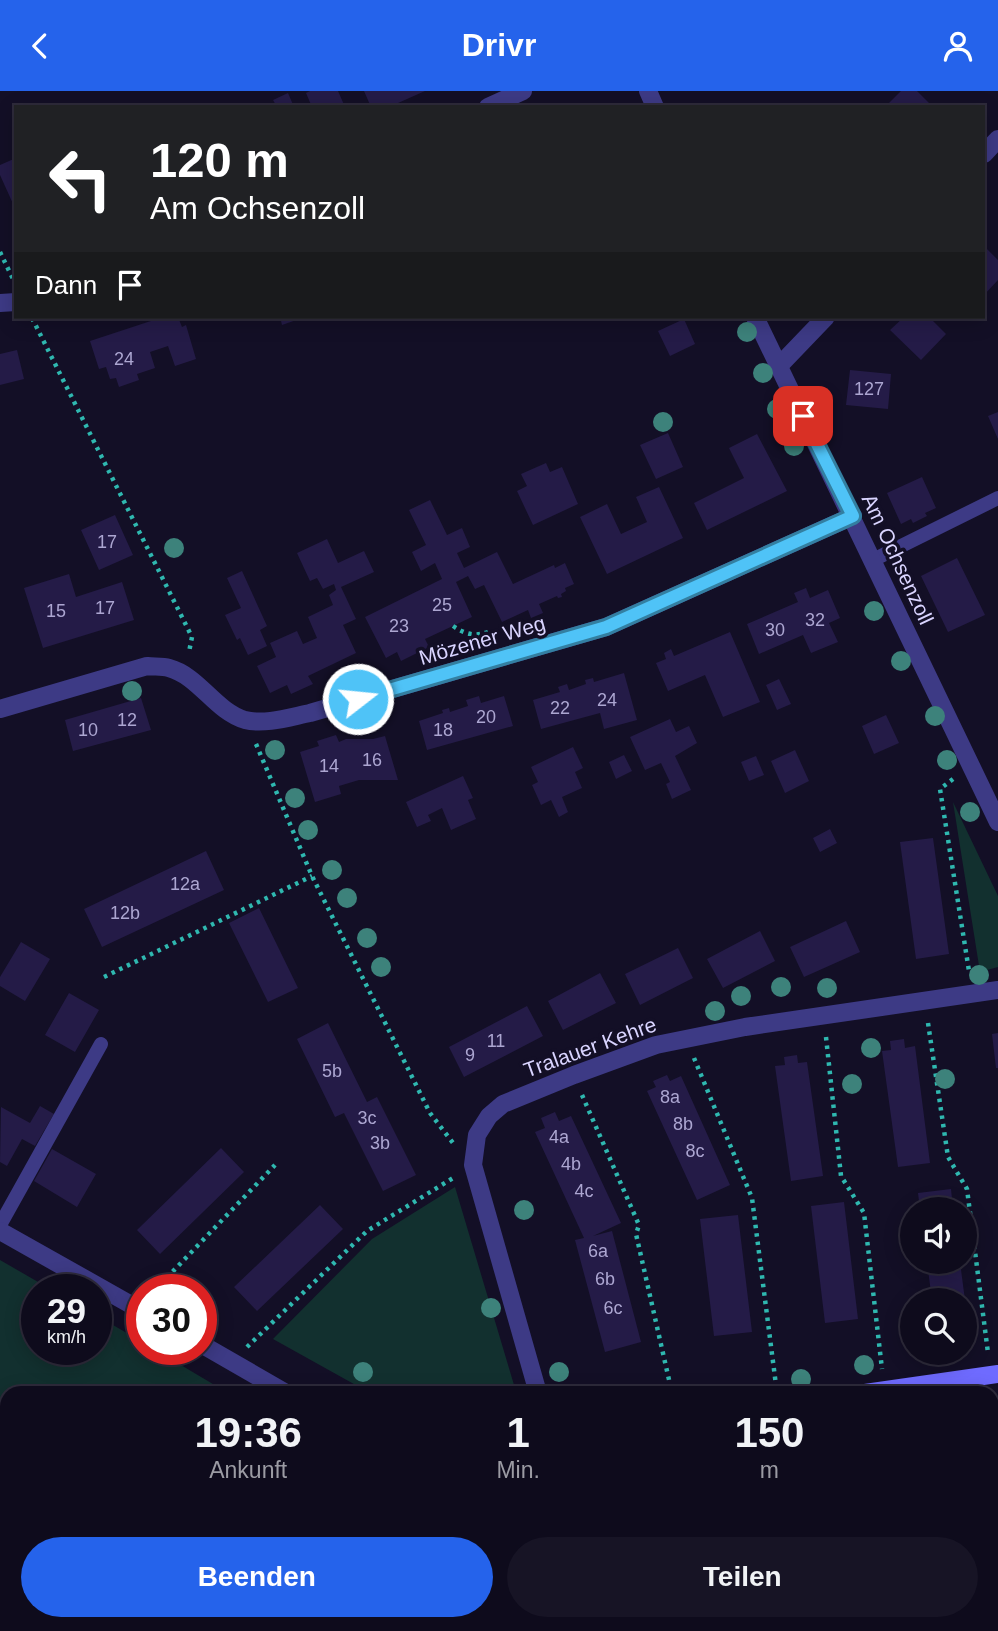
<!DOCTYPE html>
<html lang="de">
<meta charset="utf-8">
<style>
body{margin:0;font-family:Helvetica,sans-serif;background:#171425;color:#f1f3f6;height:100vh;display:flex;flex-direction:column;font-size:26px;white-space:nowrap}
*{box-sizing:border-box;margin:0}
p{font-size:23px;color:#9b9ba3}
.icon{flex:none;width:38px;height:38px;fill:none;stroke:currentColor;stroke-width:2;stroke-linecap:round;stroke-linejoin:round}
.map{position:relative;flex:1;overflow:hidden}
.details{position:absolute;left:0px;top:1295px;width:999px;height:245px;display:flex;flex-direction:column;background:#0e0b1c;border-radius:21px 21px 0 0;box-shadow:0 4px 18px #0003,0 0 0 2px #2e2b3b}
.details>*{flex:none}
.guide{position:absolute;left:14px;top:14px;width:971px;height:214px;border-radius:0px;box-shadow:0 4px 18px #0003,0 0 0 2px #2e2b3b;background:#202124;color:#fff;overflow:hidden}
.fabs{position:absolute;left:900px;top:1106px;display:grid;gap:14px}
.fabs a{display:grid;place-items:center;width:77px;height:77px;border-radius:50%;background:#0e0b1c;box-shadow:0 4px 18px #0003,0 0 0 2px #2e2b3b;font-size:35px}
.speed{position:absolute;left:21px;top:1183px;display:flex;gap:14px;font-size:35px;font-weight:700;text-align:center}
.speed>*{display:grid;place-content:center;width:91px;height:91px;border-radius:50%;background:#0e0b1c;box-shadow:0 4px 18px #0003,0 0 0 2px #2e2b3b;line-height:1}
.speed small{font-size:18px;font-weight:400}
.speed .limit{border:10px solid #d22;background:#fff;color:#111}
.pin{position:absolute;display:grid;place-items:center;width:60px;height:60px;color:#fff;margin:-30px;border-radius:14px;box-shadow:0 4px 10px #0006}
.me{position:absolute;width:77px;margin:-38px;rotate:74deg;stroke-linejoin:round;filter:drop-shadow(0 0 5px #0008)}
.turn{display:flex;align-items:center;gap:24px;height:147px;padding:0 21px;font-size:32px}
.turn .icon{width:91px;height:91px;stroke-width:2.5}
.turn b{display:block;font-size:49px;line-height:60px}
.then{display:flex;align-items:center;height:66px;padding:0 21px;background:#0003;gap:14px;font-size:26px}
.eta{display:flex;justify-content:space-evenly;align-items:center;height:119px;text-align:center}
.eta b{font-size:42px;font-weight:700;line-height:49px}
.cta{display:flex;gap:14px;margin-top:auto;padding:14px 21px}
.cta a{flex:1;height:80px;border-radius:42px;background:#2563eb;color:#fff;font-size:28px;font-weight:700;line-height:80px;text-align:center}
.cta a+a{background:#171425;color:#f1f3f6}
header{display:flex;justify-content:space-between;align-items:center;height:91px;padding:0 21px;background:#2563eb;color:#fff;font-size:32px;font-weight:700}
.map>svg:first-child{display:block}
</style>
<header><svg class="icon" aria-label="back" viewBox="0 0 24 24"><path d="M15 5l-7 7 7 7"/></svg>Drivr<svg class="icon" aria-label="person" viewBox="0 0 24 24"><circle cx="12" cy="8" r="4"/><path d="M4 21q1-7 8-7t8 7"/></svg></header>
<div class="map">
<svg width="998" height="1540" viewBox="0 0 998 1540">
<rect width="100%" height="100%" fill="#130f26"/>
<path fill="#12302f" d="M953,711L998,805V876L980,881Z
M455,1096L514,1294L510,1302H370L273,1248L372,1148Z
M0,1169L52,1199H37V1258H96V1224L142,1251V1258H154L228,1302H7V1533H102L95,1540H0Z
M998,1347V1466L993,1469L992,1348Z
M258,1533H426V1540H247Z"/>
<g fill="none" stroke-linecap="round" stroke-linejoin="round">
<path stroke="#0a1f44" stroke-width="9" d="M0,1506L7,1510
M46,1533L58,1540"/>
</g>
<path fill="#241b47" d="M310,0H338L345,16H312L306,2Z
M364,0H425L389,16H371Z
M901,0H917L933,16H885Z
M288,2L294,16H277L273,9Z
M16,67V114L14,115L0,84V74Z
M984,155L998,169V189L984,204Z
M163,226H178L182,236L186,234L196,268L175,275L168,255L150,261L155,277L137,283L139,289L119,296L116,287L110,288L106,276L99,278L90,250Z
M280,226H305L282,234Z
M904,226H929L946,243L921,269L890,239Z
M684,228L695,253L670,265L658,240Z
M17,259L24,288L0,294V263Z
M850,279L891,283L888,318L846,314Z
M998,321V348L988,325Z
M668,342L683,376L656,388L640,354Z
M757,343L787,400L707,439L694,412L744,387L729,357Z
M546,372L550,381L562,376L578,413L533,434L517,400L527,395L521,383Z
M922,386L936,417L925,422L927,425L913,432L911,428L901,433L887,402Z
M659,396L683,447L607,483L580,426L607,413L621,443L647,431L636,406Z
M430,409L447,444L462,437L470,456L457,462L464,477L497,461L513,493L554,474L555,477L565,472L574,493L565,497L566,500L561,503L562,506L558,507L557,505L539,513L543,522L531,527L528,519L502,531L484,494L475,498L468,485L456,491L472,526L425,548L429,556L401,570L397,561L386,567L365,526L442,488L435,472L421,480L412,461L426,454L409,419Z
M115,424L133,464L99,479L81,439Z
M327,448L338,472L364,460L374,481L341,496L356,528L343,534L356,562L308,585L313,593L291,603L287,594L270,602L257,575L276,566L270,552L297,540L303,553L317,547L308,526L333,514L329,504L336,499L334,493L323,498L317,487L310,490L297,462Z
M957,467L985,524L948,541L921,485Z
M242,480L267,535L260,539L267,555L248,564L240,547L237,549L225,524L241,517L227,487Z
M69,483L76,506L122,491L134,529L43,557L24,497Z
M806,497L810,507L828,499L840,527L829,532L838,551L811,562L803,544L759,563L747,533L798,511L794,502Z
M730,541L760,611L723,626L705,584L668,600L656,572L666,568L664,562L671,558L674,565Z
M624,582L637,629L604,638L600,622L541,638L533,609L560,601L558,596L567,593L569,599L586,593L585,589L593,587L594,591Z
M779,588L791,613L777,619L766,594Z
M479,605L481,612L504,605L513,635L427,659L419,630L443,622L442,619L449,617L450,621L468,615L466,609Z
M141,607L151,639L73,660L65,629Z
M886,624L899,652L874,663L862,635Z
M670,628L676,641L689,635L697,652L675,665L691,699L672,708L666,693L670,691L661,672L645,679L630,646Z
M336,644L339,651L346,648H373L385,645L398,689H359L339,695L341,703L315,711L300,661L319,655L317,650Z
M573,656L583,677L575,681L582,697L562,706L568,721L559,726L551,709L541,714L532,694L538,691L531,676Z
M795,659L809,690L785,702L771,670Z
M624,664L632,680L616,688L609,671Z
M756,665L764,684L749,690L741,671Z
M463,685L473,707L468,709L476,728L451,739L442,717L428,724L431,730L417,736L406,711Z
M830,738L837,752L820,761L813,747Z
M933,747L949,863L916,868L900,751Z
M206,760L224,799L102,856L84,818Z
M259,817L298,897L268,911L229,832Z
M846,830L860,861L804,886L790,856Z
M760,840L775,870L723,897L707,868Z
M21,851L50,868L25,910L0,895V886Z
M678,857L693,887L640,914L625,883Z
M600,882L616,912L563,939L548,910Z
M69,902L99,919L75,961L45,944Z
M527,915L543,945L464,986L449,956Z
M328,932L367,1011L377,1006L416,1084L383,1100L344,1022L335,1026L297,948Z
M998,942V977H996L992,943Z
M904,948L905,957L915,955L930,1072L898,1076L882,960L891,959L890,950Z
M797,964L798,972L807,971L823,1085L791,1090L775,975L785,974L784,966Z
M667,984L670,990L681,985L730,1094L697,1109L647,1000L656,996L653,990Z
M40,1015L54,1023L35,1055L22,1048L7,1075L0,1071L1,1016L30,1032Z
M555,1021L559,1030L571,1025L621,1132L593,1145L612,1140L641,1251L605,1261L575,1149L584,1147L535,1041L545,1037L541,1027Z
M221,1057L244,1081L160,1163L137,1139Z
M52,1058L96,1083L77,1116L34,1090Z
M951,1098L953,1118H920L918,1102Z
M844,1111L858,1228L825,1232L811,1115Z
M320,1114L343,1138L257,1220L234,1196Z
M738,1124L752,1241L714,1245L700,1128Z
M927,1171H960L965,1209H932Z
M470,1533H516L519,1540H462L461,1537Z
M587,1533H638L642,1540H603L601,1536L591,1540Z
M722,1533H762L764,1536L750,1540L747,1533L734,1540H725Z
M920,1533H960L964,1540H906Z"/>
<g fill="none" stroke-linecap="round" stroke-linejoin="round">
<path stroke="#2fb8b0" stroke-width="4.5" stroke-dasharray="3.5 5" stroke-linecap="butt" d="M0,161L13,188
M32,227L192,546L189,561
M453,535C465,543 474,546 488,541
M256,653L312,785L430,1022L453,1052
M953,688L940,698L969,880
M104,886L312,785
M928,932L948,1066L967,1098L988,1262
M826,946L841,1085L864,1122L882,1278
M694,967L752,1107L777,1302
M582,1004L639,1134L636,1143L672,1302
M155,1199L275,1074
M247,1256L367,1140L453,1087
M992,1428L998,1426
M0,1468L7,1472
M105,1533L109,1540
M312,1533L321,1540
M410,1540L412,1533
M880,1540L894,1533"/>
<path stroke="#3d3a85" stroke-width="14" d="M873,469L998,407
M0,1134L101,953"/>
<path stroke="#3d3a85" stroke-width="18" d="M648,0L655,16
M488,16L523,0
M984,63L998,48
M0,212L16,211
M755,226L998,731
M779,275L826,226
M0,618L147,575C154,576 162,575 169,577C199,585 215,620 245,629C265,634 290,626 310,622L606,536L853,425
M0,1140L142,1220
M201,1253L286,1302
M538,1302L473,1074L477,1044L489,1025L503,1013L574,984L656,954L745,936L998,899
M992,1493L998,1504
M680,1533L684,1540"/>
<path stroke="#6f6bff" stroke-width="18" d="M865,1302L998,1283
M175,1540L184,1533"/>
</g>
<g fill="#3d827b">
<circle cx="747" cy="241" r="10"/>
<circle cx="763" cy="282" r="10"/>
<circle cx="777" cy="318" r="10"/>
<circle cx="663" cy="331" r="10"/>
<circle cx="794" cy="355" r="10"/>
<circle cx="174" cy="457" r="10"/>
<circle cx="874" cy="520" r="10"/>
<circle cx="901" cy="570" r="10"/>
<circle cx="132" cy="600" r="10"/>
<circle cx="935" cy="625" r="10"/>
<circle cx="275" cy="659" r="10"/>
<circle cx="947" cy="669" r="10"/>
<circle cx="295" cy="707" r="10"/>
<circle cx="970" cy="721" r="10"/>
<circle cx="308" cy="739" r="10"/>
<circle cx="332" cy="779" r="10"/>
<circle cx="347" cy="807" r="10"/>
<circle cx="367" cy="847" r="10"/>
<circle cx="381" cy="876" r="10"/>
<circle cx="979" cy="884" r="10"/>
<circle cx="781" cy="896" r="10"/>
<circle cx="827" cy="897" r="10"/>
<circle cx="741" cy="905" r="10"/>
<circle cx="715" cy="920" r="10"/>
<circle cx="871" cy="957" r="10"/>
<circle cx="945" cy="988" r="10"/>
<circle cx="852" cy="993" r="10"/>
<circle cx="524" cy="1119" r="10"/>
<circle cx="491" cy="1217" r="10"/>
<circle cx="864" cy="1274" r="10"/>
<circle cx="363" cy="1281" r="10"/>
<circle cx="559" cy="1281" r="10"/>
<circle cx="801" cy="1288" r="10"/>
</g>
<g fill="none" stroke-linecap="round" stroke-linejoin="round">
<g stroke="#337fa1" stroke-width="18">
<path id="route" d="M358,608L606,536L853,425L803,325"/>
</g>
<use href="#route" stroke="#4fc3f7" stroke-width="12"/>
</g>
<g text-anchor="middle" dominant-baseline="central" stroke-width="7" stroke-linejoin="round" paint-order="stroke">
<g font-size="18" fill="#aca6d1">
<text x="124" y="268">24</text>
<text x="869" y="298">127</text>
<text x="107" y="451">17</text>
<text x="442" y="514">25</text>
<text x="105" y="517">17</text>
<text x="56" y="520">15</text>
<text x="815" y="529">32</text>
<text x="399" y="535">23</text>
<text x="775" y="539">30</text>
<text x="607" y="609">24</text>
<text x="560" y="617">22</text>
<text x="486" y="626">20</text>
<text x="127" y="629">12</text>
<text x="88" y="639">10</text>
<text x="443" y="639">18</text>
<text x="372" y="669">16</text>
<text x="329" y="675">14</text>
<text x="185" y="793">12a</text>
<text x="125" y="822">12b</text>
<text x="496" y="950">11</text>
<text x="470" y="964">9</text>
<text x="332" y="980">5b</text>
<text x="670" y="1006">8a</text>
<text x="367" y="1027">3c</text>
<text x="683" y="1033">8b</text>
<text x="559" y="1046">4a</text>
<text x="380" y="1052">3b</text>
<text x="695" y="1060">8c</text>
<text x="571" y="1073">4b</text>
<text x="584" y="1100">4c</text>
<text x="598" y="1160">6a</text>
<text x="605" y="1188">6b</text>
<text x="613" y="1217">6c</text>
</g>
<g font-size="21" fill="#d9d4ff" stroke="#130f26">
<text transform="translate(898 468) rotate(65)">Am Ochsenzoll</text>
<text transform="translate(482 549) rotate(-16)">Mözener Weg</text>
<text transform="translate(590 956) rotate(-20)">Tralauer Kehre</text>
</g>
</g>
</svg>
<div class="fabs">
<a><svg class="icon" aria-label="sound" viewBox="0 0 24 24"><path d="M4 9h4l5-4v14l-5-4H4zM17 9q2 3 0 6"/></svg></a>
<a><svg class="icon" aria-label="search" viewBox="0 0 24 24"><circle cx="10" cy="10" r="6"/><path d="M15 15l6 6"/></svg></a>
</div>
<div class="speed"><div>29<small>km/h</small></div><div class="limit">30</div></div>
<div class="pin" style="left:803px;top:325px;background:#d93025"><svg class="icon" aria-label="arrive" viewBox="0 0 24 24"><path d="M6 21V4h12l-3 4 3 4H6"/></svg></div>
<svg class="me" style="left:358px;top:608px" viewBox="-20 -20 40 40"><circle r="17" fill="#4fc3f7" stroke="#fff" stroke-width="3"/><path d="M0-11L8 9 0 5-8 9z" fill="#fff"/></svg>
<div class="guide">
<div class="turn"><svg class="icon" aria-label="left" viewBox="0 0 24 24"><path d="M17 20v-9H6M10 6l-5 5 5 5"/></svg><div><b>120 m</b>Am Ochsenzoll</div></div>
<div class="then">Dann<svg class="icon" aria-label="arrive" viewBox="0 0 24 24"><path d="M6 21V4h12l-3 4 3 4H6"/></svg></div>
</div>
<section class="details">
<div class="eta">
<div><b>19:36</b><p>Ankunft</p></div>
<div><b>1</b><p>Min.</p></div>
<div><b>150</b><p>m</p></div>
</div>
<div class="cta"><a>Beenden</a><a>Teilen</a></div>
</section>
</div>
